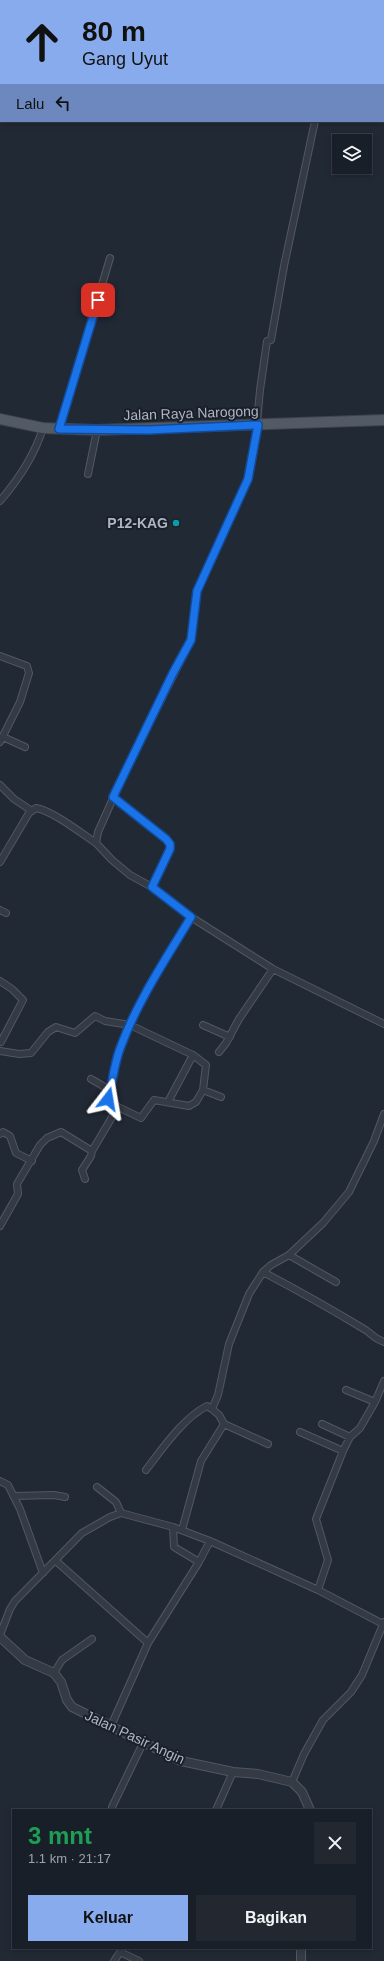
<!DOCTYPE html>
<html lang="id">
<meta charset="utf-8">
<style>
body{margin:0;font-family:Helvetica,sans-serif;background:#222730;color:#f1f3f6;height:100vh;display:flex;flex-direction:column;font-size:15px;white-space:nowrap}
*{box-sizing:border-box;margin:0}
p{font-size:13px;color:#9fa2a8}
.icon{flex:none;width:22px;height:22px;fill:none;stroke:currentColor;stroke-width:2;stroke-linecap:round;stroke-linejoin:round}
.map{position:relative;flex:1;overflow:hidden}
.sheet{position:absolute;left:12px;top:1809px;width:360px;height:140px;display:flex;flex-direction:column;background:#191f28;border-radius:0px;box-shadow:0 2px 6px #0003,0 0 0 1px #373d45}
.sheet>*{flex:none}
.hud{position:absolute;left:0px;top:0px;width:384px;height:122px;box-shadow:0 2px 6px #0003,0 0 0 1px #373d45;background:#88abee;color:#111;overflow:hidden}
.fabs{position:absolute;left:332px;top:134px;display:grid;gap:8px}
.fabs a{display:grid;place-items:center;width:40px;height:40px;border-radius:0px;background:#191f28;box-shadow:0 2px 6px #0003,0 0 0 1px #373d45;font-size:20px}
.pin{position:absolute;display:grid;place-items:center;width:34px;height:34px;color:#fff;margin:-17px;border-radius:8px;box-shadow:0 2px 6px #0006}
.me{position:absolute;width:44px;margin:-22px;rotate:14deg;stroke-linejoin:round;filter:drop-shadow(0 0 3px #0008)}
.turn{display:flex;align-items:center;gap:14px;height:84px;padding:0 16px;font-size:18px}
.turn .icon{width:52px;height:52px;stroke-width:2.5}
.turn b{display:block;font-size:28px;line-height:34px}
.then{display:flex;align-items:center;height:38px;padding:0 16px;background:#0003;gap:8px;font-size:15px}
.round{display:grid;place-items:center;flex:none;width:42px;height:42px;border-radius:0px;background:#222730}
.overview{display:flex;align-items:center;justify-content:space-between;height:68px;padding:0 16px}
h1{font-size:24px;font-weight:600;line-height:30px;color:#1e9e55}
.cta{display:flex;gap:8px;margin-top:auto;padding:8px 16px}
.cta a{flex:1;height:46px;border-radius:0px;background:#88abee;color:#111;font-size:16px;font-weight:600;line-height:46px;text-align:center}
.cta a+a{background:#222730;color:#f1f3f6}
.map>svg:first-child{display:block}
</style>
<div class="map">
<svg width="384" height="1961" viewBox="0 0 384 1961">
<rect width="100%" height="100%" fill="#212935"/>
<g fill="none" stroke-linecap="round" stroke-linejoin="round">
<g stroke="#525863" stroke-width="8">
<path id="minor" d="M342,1V0
M315,121L284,266L271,340L267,341L260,390L255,445L248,479L197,591L191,640L123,776L98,832L96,843L112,860L130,875L152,887L191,917L273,969L384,1024
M59,429L110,258
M88,474L97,430
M0,501C18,480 35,454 43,428
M0,656L27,666L29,673L20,702L0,742
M3,737L25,747
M0,785L14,799L32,811
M113,797L166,839L170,844V849L152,887
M0,862L29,813L36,808C53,811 81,833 96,843
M0,910L6,913
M191,917C166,959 138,1000 121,1046C114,1063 113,1081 108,1099L118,1107L141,1118L154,1100L189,1106L196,1102L203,1090L221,1097
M0,981L12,989L23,1000L1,1042
M203,1025L230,1037
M0,1051L19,1054L31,1053L48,1032L56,1027L75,1033L95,1016L105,1021L130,1025L193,1055L168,1102
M219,1052L226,1043L239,1019L273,969
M193,1055L206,1065L203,1090
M91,1079L110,1090
M0,1134L3,1132L10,1136L16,1153L32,1161
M85,1179L82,1170L91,1156L92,1151
M0,1226L18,1194L17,1184L40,1145L47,1138L61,1132L92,1151L118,1107
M289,1255L336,1282
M263,1272C297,1290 331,1309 364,1329C371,1333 374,1339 384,1342
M346,1390L375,1402
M224,1424L268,1444
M322,1424L350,1437
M300,1432L343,1451
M146,1470C162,1449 183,1418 207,1406L212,1409
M0,1481L8,1485L20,1509L43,1573
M97,1487L116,1502L121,1513
M14,1496L54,1495L65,1497
M173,1527L174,1547L199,1562
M182,1530L201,1461L224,1424L219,1415L212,1409L218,1395L229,1344L249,1294L263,1272L271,1265L289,1255L323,1223L349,1192L374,1141L384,1114
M56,1561L148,1643
M318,1590L328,1560L316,1519L343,1451L350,1437L360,1428L375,1402L384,1381
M0,1635L10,1609L15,1601L82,1533L110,1517L121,1513L173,1527L210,1541L318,1590L383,1624
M54,1673L62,1660L92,1639
M111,1726L148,1643L199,1562L210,1541
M292,1782L304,1754L323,1720L351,1692L362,1675L384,1622
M113,1810L112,1807L143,1743
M216,1810L233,1772
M120,1952L139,1961
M114,1961L123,1948"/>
</g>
<g stroke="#525863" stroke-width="10">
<path id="tertiary" d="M0,1637L25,1660L54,1673L61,1682L67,1700L72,1707L181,1761L233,1772L258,1774L292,1782L302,1792L310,1810
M301,1948V1961"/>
</g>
<g stroke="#3e444f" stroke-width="12">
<path id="primary" d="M0,419L43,428L97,430L384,420"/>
</g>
<use href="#minor" stroke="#353b45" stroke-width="6"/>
<use href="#tertiary" stroke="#353b45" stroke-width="8"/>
<use href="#primary" stroke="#525a65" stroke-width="10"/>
</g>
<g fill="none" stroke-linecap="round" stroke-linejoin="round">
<g stroke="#114b97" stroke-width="10">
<path id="route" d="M98,300L59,429L149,430L258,425L248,479L197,591L191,640L173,673L113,797L166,839L170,844V849L152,887L191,917C166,959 138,1000 121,1046C114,1063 113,1081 108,1099"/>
</g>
<use href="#route" stroke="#1a73e8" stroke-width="7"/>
</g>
<circle fill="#0f9aa8" stroke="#1a202a" stroke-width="1.5" cx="176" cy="523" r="4"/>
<g text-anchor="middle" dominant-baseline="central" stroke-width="4" stroke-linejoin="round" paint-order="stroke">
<g font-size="14" fill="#afb5c2" stroke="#1a202a">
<text transform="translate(191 413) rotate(-2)">Jalan Raya Narogong</text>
<text transform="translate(135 1737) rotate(25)">Jalan Pasir Angin</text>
</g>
<g font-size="14" font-weight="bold" fill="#afb5c2" stroke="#1a202a" text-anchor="end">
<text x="168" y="523">P12-KAG</text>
</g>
</g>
</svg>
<div class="fabs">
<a><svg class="icon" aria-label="layers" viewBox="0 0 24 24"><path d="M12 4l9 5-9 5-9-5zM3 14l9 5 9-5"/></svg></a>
</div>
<div class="pin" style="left:98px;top:300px;background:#d93025"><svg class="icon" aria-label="arrive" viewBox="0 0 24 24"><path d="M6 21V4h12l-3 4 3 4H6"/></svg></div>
<svg class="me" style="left:108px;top:1099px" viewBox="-20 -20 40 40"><path d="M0-17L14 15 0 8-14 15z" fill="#1a73e8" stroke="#fff" stroke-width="4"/></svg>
<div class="hud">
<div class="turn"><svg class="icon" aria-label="ahead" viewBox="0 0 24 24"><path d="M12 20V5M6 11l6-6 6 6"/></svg><div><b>80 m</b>Gang Uyut</div></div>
<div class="then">Lalu<svg class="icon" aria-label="left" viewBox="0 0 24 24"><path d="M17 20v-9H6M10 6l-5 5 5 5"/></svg></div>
</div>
<section class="sheet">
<div class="overview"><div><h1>3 mnt</h1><p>1.1 km · 21:17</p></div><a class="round"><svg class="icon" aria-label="close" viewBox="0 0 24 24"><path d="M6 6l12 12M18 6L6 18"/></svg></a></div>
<div class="cta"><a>Keluar</a><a>Bagikan</a></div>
</section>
</div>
